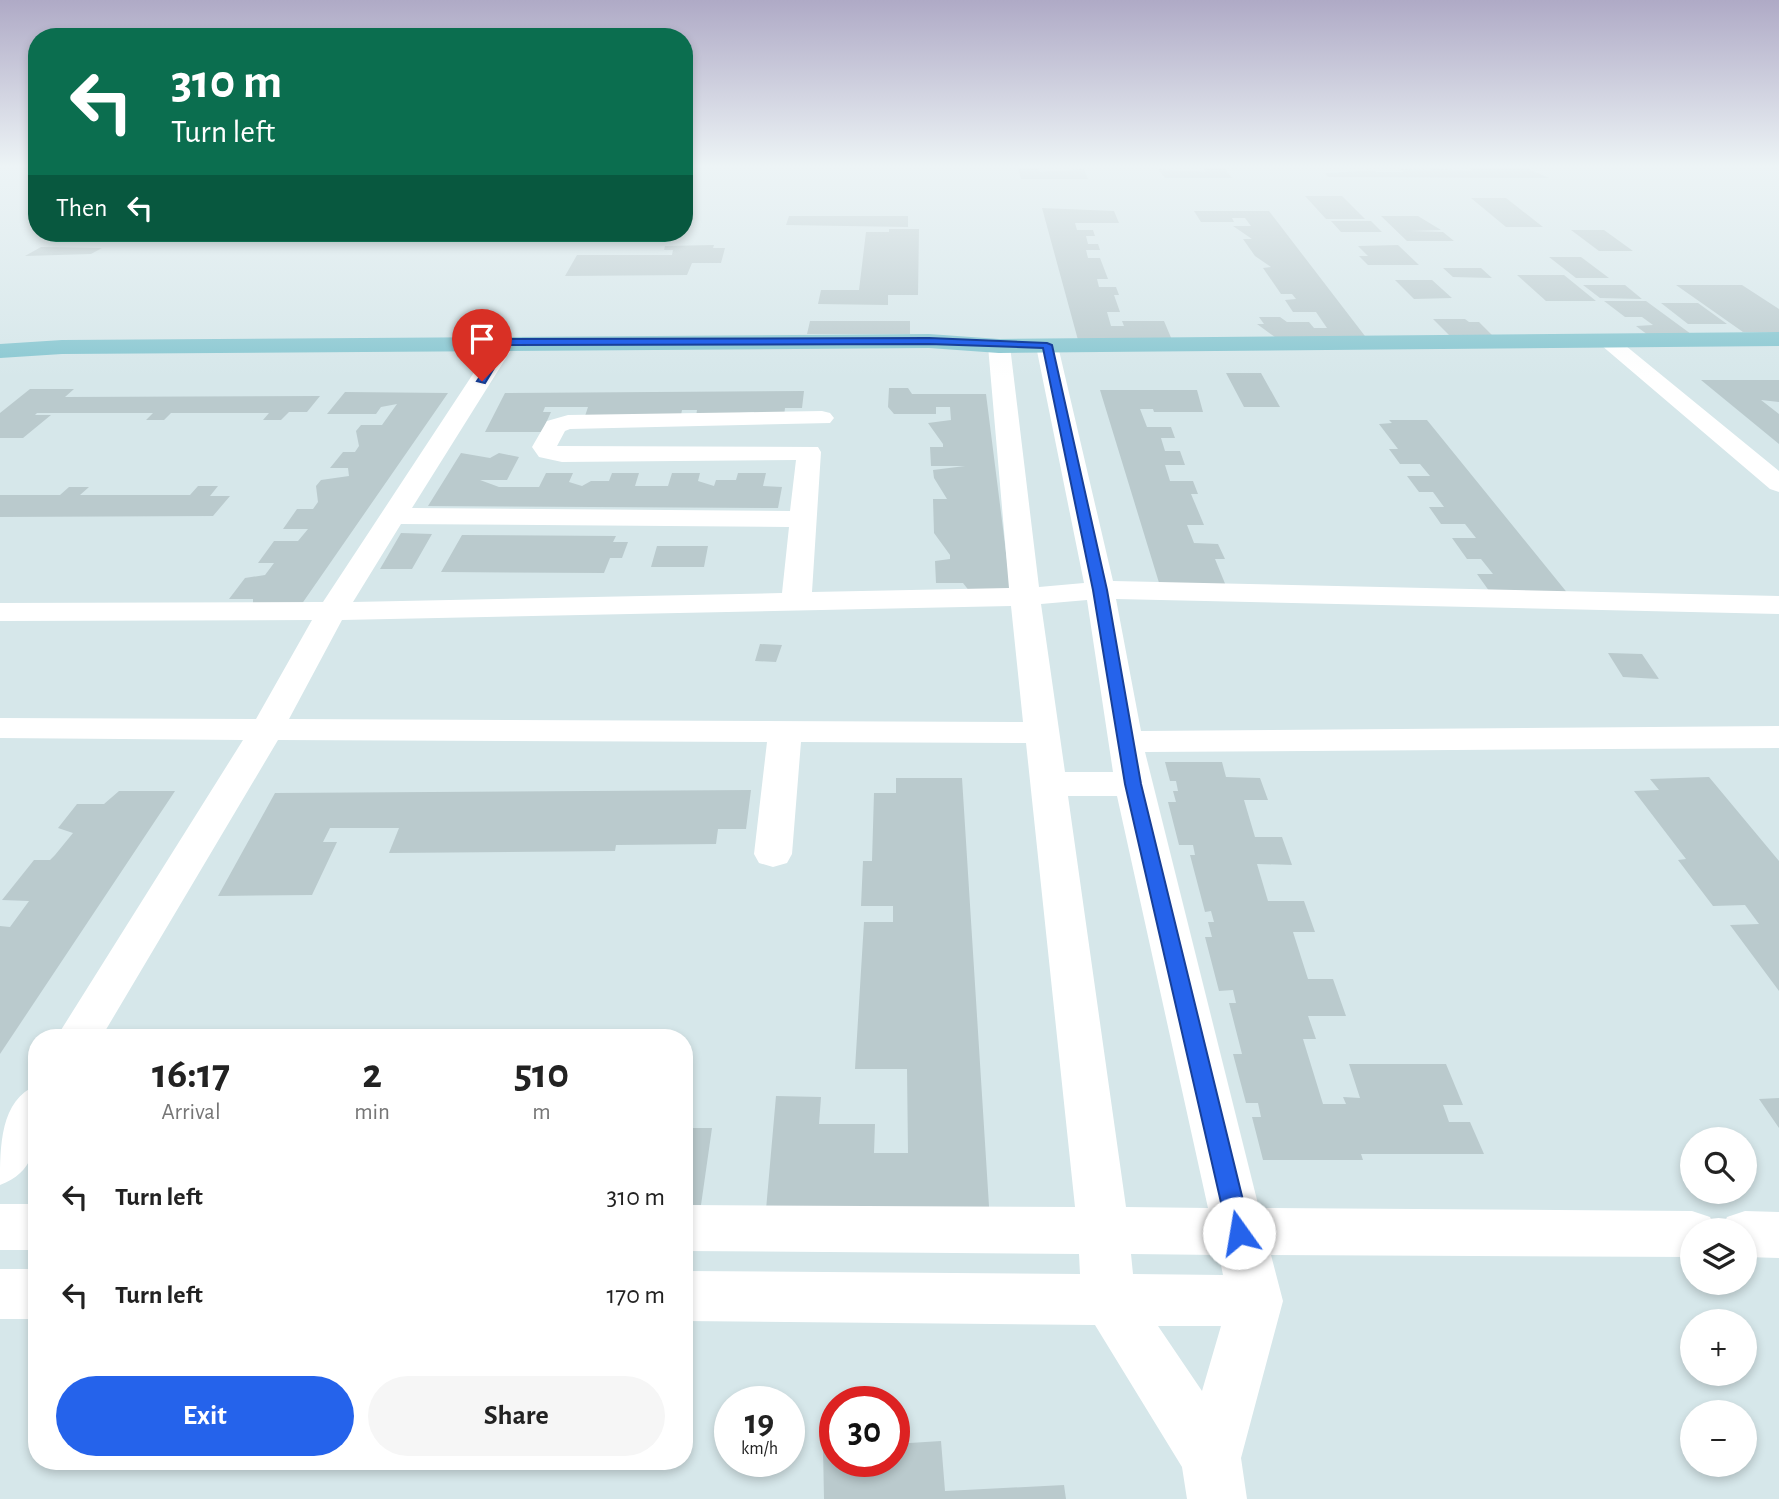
<!DOCTYPE html>
<meta charset="utf-8">
<style>
body{margin:0;font-family:"Alegreya Sans",sans-serif;background:#f6f6f6;color:#222;height:100vh;display:flex;flex-direction:column;font-size:26px;white-space:nowrap}
*{box-sizing:border-box;margin:0}
p{font-size:23px;color:#767676}
.icon{flex:none;width:38px;height:38px;fill:none;stroke:currentColor;stroke-width:2;stroke-linecap:round;stroke-linejoin:round}
.map{position:relative;flex:1;overflow:hidden}
.side{position:absolute;left:28px;top:1029px;width:665px;height:441px;display:flex;flex-direction:column;background:#fff;border-radius:28px;box-shadow:0 4px 10px #0003}
.side>*{flex:none}
.banner{position:absolute;left:28px;top:28px;width:665px;height:214px;border-radius:28px;box-shadow:0 4px 10px #0003;background:#0b6e4f;color:#fff;overflow:hidden}
.controls{position:absolute;left:1680px;top:1127px;display:grid;gap:14px}
.controls a{display:grid;place-items:center;width:77px;height:77px;border-radius:50%;background:#fff;box-shadow:0 4px 10px #0003;font-size:35px}
.speed{position:absolute;left:714px;top:1386px;display:flex;gap:14px;font-size:35px;font-weight:700;text-align:center}
.speed>*{display:grid;place-content:center;width:91px;height:91px;border-radius:50%;background:#fff;box-shadow:0 4px 10px #0003;line-height:1}
.speed small{font-size:18px;font-weight:400}
.speed .limit{border:10px solid #d22;background:#fff;color:#111}
.pin{position:absolute;display:grid;place-items:center;width:60px;height:60px;color:#fff;margin:-72px -30px;border-radius:50% 50% 50% 0;rotate:-45deg;box-shadow:0 0 7px #0007}
.pin .icon{rotate:45deg}
.me{position:absolute;width:77px;margin:-38px;rotate:347deg;stroke-linejoin:round;filter:drop-shadow(0 0 5px #0008)}
.turn{display:flex;align-items:center;gap:24px;height:147px;padding:0 28px;font-size:32px}
.turn .icon{width:91px;height:91px;stroke-width:2.5}
.turn b{display:block;font-size:49px;line-height:60px}
.then{display:flex;align-items:center;height:66px;padding:0 28px;background:#0003;gap:14px;font-size:26px}
.eta{display:flex;justify-content:space-evenly;align-items:center;height:119px;text-align:center}
.eta b{font-size:42px;font-weight:600;line-height:49px}
.cta{display:flex;gap:14px;margin-top:auto;padding:14px 28px}
.cta a{flex:1;height:80px;border-radius:42px;background:#2563eb;color:#fff;font-size:28px;font-weight:600;line-height:80px;text-align:center}
.cta a+a{background:#f6f6f6;color:#222}
ul{padding:0;list-style:none}
li{display:flex;align-items:center;gap:21px;height:98px;padding:0 28px}
li div{flex:1}
li b{display:block;font-size:26px}
li em{font-style:normal}
.map>svg:first-child{display:block}
</style>
<div class="map">
<svg width="1779" height="1499" viewBox="0 0 1779 1499">
<rect width="100%" height="100%" fill="#d6e7ea"/>
<path fill="#bacacd" d="M1018,168H1039L1040,172L1084,169L1088,179H1021Z
M1203,168H1224L1232,178H1165L1158,169L1206,172Z
M1428,168L1473,171L1469,168H1526L1549,178L1328,177L1325,173L1368,171L1366,169L1376,172H1404L1400,169L1431,170Z
M1305,196H1342L1365,219H1326Z
M1471,198H1506L1543,227H1506Z
M1042,208L1114,211L1119,223H1075L1077,230H1093L1095,236H1086L1088,244H1098L1100,250H1086L1088,258H1100L1108,279H1097L1099,287H1116L1119,295H1114L1120,312H1107L1111,326H1124L1122,321H1164L1172,340H1078Z
M1194,211H1269L1368,340H1279L1257,324H1264L1259,317H1280L1287,322H1309L1314,328H1327L1316,312H1293L1285,300L1296,299L1292,294H1281L1263,268L1271,267L1255,256L1243,239H1252L1233,226H1251L1245,218H1232L1234,222H1201Z
M789,216H908V227L786,225Z
M1381,216H1418L1441,230L1410,231L1443,232L1454,241H1407Z
M1331,221H1371L1382,232H1341Z
M889,229H919L918,295H888V305L818,304L821,290H859L866,232H889Z
M1571,230H1604L1633,251H1599Z
M714,245L713,248H725L721,263H692L687,275L565,276L577,255H672L673,250H664L665,246Z
M1398,245L1419,265H1368L1359,256H1368L1358,246Z
M41,247L102,248L91,254L25,256Z
M1549,257H1581L1609,278H1576Z
M1443,268H1481L1492,278L1453,277Z
M1517,275H1564L1596,301H1546Z
M1395,280H1432L1452,298L1414,299Z
M1583,285H1625L1642,299L1600,298Z
M1676,285H1742L1779,309V332H1743Z
M1604,301H1646L1691,334L1648,335L1636,326L1653,325L1642,317H1625Z
M1661,303H1698L1727,324H1688Z
M1433,319H1465L1469,322H1479L1493,336H1450Z
M810,321H910V334H807Z
M1226,373H1261L1280,407H1244Z
M1701,380H1779V402L1761,400L1779,414V444Z
M889,388H908L912,394H986L1011,592H970L963,583H936L935,561L950,559V555L934,533L933,499H947L934,478L933,470L965,466H931L930,447H943V444L928,423L951,420L950,407H936V414H894L888,407Z
M30,389H74L65,397L320,396L307,412H289L281,420H263L269,413H171L164,420H146L153,413H37L35,415H51L23,438H0V413Z
M1100,390H1197L1203,412H1154L1153,409H1140L1147,427H1171L1175,438H1161L1165,451H1180L1185,465H1165L1170,481H1193L1198,494H1191L1204,525H1187L1194,543L1218,544L1225,559H1215L1226,586H1160Z
M804,391L802,408H785L784,416H754V412L696,416L697,410H682L681,415L585,416L588,407H545L543,412H551L542,432H485L505,393Z
M345,392L448,393L299,608H253V599H229L245,578L265,575L274,563H258L274,541H298L308,529H283L297,509H313L318,502L316,486L321,480L349,476L348,468H330L343,452H355L359,446L356,431L361,425H382L397,404L381,407L376,414H327Z
M1389,420H1427L1569,595H1492L1477,574H1493L1481,559H1467L1452,538H1476L1465,524H1441L1429,507H1444L1433,492H1419L1407,476H1430L1420,464H1400L1389,449H1398L1379,424L1392,423Z
M461,453L490,458L499,453L519,457L507,480H480L499,487H539L546,473H573L569,482L582,486L591,481H609L612,473H639L635,486H668L672,473H700L698,481L714,486L716,480H736L738,473H766L763,486L782,487L778,508L428,506Z
M198,486H218L210,496H230L213,516L0,517V495H60L69,487H89L80,495H190Z
M401,533L432,534L412,569H380Z
M462,535L616,536L613,542H628L622,558H610L604,573L441,572Z
M657,546H708L704,567H651Z
M760,644L782,645L776,662L755,661Z
M1608,653L1642,654L1659,679L1623,677Z
M1165,762H1222L1226,777L1260,778L1268,800H1244L1255,837H1282L1292,865L1257,864L1268,901H1304L1315,932H1293L1308,979H1333L1346,1016H1308L1316,1039H1303L1323,1104H1346L1343,1097L1360,1098L1349,1064H1446L1463,1105H1443L1449,1122H1470L1484,1154H1361L1363,1160H1263L1252,1117H1261L1258,1103H1246L1233,1054H1242L1229,1003H1236L1233,990L1219,991L1205,937H1212L1208,922H1214L1211,911L1205,912L1190,855H1195L1193,845H1179L1168,802H1176L1173,791H1178L1176,781H1170Z
M1709,777L1779,861V991L1730,925L1759,924L1745,905L1713,906L1678,860L1686,859L1634,791L1659,790L1650,779Z
M896,778H962L990,1222L765,1221L776,1096L821,1097L819,1124H875L874,1153H908L907,1069H855L864,922H893V906H861L863,861H872L874,793H896Z
M751,790L746,829H718L716,844L616,845L615,851L389,853L399,828H330L323,842H337L312,895L218,896L275,793Z
M119,791H175L0,1054V926L10,927L29,901L2,900L34,860H50L55,855L73,833L58,828L77,804H104Z
M245,1031L241,1038H135L138,1032Z
M1779,1098V1128L1759,1099Z
M684,1128H712L701,1205H684Z
M941,1441L945,1491L1064,1485L1066,1499H824L823,1447H835V1461H894V1444Z"/>
<g fill="none" stroke-linecap="round" stroke-linejoin="round">
<path fill="#fff" fill-rule="evenodd" d="M1608,335L1615,337L1779,471V492L1770,489L1601,345L1598,341L1601,337Z
M505,336L516,342L412,508L790,511L796,460L562,462L539,457L532,447L547,421L568,415L822,411L830,413L834,418L830,423L570,429L565,431L557,446L818,447L821,452L812,592L1009,588L988,346L999,340L1010,346L1039,587L1084,583L1036,346L1047,340L1058,346L1113,581L1779,596V614L1116,599L1141,731L1779,726V748L1145,752L1259,1208L1692,1211L1710,1217L1716,1230H1692V1257L1271,1255L1283,1301L1241,1458L1247,1499H1187L1182,1467L1095,1325L684,1321V1271L1080,1274L1079,1254L684,1251V1205L1075,1207L1026,743L801,742L792,854L787,863L773,867L759,863L754,854L767,742L278,740L101,1038H56L243,740L0,738V718L256,719L312,620L0,621V603L323,602L494,342ZM401,524L789,527L782,593L353,602ZM1087,600L1113,772H1065L1041,604ZM1011,606L1023,722L289,719L342,620ZM1068,796H1117L1208,1208L1126,1207ZM1131,1254L1219,1255L1223,1275L1133,1274ZM1158,1326H1221L1202,1391Z
M37,1085C37,1124 45,1169 0,1185C0,1146 0,1100 37,1085Z
M0,1204H37V1250H0Z
M1745,1211L1779,1212V1258L1745,1257V1230H1721L1727,1217Z
M0,1269H37V1319H0Z"/>
<path fill="#86c6d0" fill-rule="evenodd" d="M1779,332V346L999,353L929,348L62,354L0,358V344L62,340L929,334L999,339Z"/>
</g>
<linearGradient id="sky" x2="0" y2="1"><stop stop-color="#afaac6"/><stop offset="0.44" stop-color="#edf4f6"/><stop offset="1" stop-color="#edf4f6" stop-opacity="0"/></linearGradient>
<rect width="1779" height="378" fill="url(#sky)"/>
<path fill="#2563eb" stroke="#184099" stroke-width="2" d="M929,338L1047,343L1052,345L1107,590L1141,784L1251,1233L1248,1240L1239,1243L1231,1240L1228,1233L1125,784L1093,590L1043,348L929,344L508,345L485,383L477,381L505,339Z"/>
</svg>
<div class="controls">
<a><svg class="icon" aria-label="search" viewBox="0 0 24 24"><circle cx="10" cy="10" r="6"/><path d="M15 15l6 6"/></svg></a>
<a><svg class="icon" aria-label="layers" viewBox="0 0 24 24"><path d="M12 4l9 5-9 5-9-5zM3 14l9 5 9-5"/></svg></a>
<a>+</a>
<a>−</a>
</div>
<div class="speed"><div>19<small>km/h</small></div><div class="limit">30</div></div>
<div class="pin" style="left:482px;top:381px;background:#d93025"><svg class="icon" aria-label="arrive" viewBox="0 0 24 24"><path d="M6 21V4h12l-3 4 3 4H6"/></svg></div>
<svg class="me" style="left:1239px;top:1233px" viewBox="-20 -20 40 40"><circle r="19" fill="#fff"/><path d="M0-13L10 11 0 6-10 11z" fill="#2563eb"/></svg>
<div class="banner">
<div class="turn"><svg class="icon" aria-label="left" viewBox="0 0 24 24"><path d="M17 20v-9H6M10 6l-5 5 5 5"/></svg><div><b>310 m</b>Turn left</div></div>
<div class="then">Then<svg class="icon" aria-label="left" viewBox="0 0 24 24"><path d="M17 20v-9H6M10 6l-5 5 5 5"/></svg></div>
</div>
<section class="side">
<div class="eta">
<div><b>16:17</b><p>Arrival</p></div>
<div><b>2</b><p>min</p></div>
<div><b>510</b><p>m</p></div>
</div>
<ul>
<li><svg class="icon" aria-label="left" viewBox="0 0 24 24"><path d="M17 20v-9H6M10 6l-5 5 5 5"/></svg><div><b>Turn left</b></div><em>310 m</em></li>
<li><svg class="icon" aria-label="left" viewBox="0 0 24 24"><path d="M17 20v-9H6M10 6l-5 5 5 5"/></svg><div><b>Turn left</b></div><em>170 m</em></li>
</ul>
<div class="cta"><a>Exit</a><a>Share</a></div>
</section>
</div>
